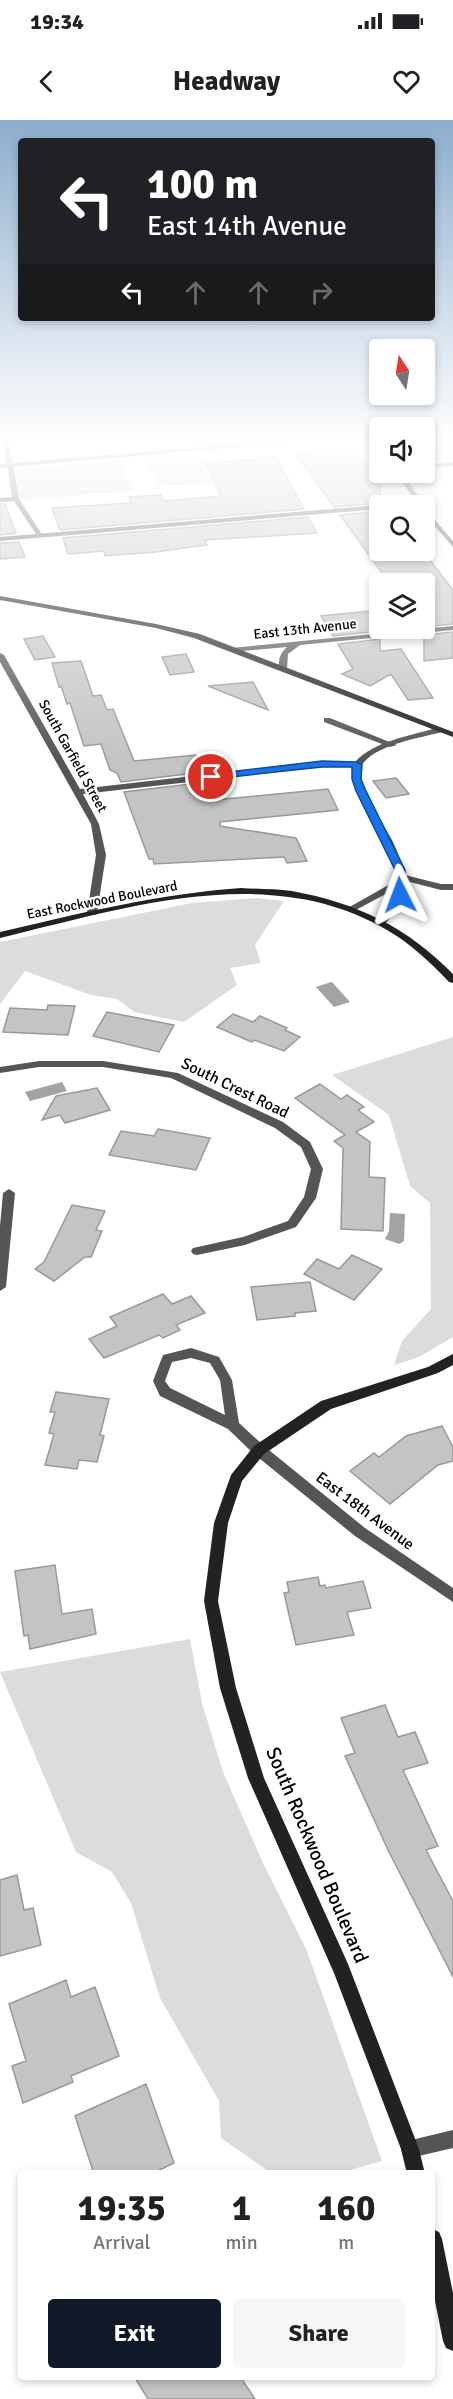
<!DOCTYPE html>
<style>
body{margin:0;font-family:Signika,sans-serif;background:#f6f6f6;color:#202124;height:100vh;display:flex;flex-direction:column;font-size:22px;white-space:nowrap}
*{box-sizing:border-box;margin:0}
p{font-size:20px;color:#757577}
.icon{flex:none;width:33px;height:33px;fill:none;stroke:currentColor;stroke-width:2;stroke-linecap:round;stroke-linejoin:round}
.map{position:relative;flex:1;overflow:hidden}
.panel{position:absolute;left:18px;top:2050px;width:417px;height:210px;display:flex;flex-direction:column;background:#fff;border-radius:6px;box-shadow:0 3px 9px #0003}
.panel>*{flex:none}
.hud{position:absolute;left:18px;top:18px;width:417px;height:183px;border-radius:6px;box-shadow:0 3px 9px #0003;background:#202124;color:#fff;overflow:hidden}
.needle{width:39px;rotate:348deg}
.controls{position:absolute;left:369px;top:219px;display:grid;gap:12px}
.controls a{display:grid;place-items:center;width:66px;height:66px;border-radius:6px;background:#fff;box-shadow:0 3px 9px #0003;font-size:30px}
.pin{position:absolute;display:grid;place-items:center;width:51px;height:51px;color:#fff;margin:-26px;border:3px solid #fff;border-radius:50%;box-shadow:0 2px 6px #0007}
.me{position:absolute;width:66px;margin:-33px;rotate:357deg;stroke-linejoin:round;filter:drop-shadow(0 0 4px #0008)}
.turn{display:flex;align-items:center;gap:21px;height:126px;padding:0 30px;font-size:27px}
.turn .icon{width:78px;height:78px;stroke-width:2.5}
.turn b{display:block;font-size:42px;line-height:51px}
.lanes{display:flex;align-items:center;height:57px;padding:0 30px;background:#0003;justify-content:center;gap:30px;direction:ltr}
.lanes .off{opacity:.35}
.eta{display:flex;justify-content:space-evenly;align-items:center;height:102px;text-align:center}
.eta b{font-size:36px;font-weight:700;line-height:42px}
.primary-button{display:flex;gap:12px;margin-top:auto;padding:12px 30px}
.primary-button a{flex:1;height:69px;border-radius:6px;background:#111827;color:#fff;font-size:24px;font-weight:700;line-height:69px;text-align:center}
.primary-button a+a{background:#f6f6f6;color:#202124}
.status{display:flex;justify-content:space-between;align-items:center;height:42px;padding:0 30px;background:#fff;direction:ltr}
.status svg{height:16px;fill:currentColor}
header{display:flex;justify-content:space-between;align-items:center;height:78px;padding:0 30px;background:#fff;font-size:27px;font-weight:700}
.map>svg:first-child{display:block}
</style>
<div class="status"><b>19:34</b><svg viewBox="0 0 49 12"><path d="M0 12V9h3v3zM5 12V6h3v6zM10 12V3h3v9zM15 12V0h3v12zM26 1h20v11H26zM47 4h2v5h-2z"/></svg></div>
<header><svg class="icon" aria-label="back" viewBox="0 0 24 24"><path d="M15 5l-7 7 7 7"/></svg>Headway<svg class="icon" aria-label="heart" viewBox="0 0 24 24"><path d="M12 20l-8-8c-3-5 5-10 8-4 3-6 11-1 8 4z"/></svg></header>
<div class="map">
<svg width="453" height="2279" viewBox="0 0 453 2279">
<rect width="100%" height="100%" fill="#fff"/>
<path fill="#dcdcdc" d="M425,321H453V340L425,342Z
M196,334L213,363L160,367L145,338Z
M119,340L134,371L21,380L15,356L18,350Z
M256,778L284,781L255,825L261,843L230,848L237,865L184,902L134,892L117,879L91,875L25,851L0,884V822L192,783Z
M453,917V1217L419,1237L394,1245L402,1221L431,1189L430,1083L410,1066L389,995L332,955Z
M190,1519L202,1583L223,1652L263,1743L307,1831L382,2041L339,2053H271L221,2018L219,1981L160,1878L131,1783L112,1752L76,1732L0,1552Z"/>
<path fill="#a3a3a3" d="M331,862H332L350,882L334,887L316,867Z
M62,962L67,971L30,981L25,972Z
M390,1093L405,1094L404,1121L399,1124L385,1119L389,1111Z"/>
<path fill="#c4c4c4" stroke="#999" stroke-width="1.5" d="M353,328L375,359H380V383L334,387L296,335L311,334L309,331Z
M276,337L304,389L60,410L52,388L131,383L129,377L161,375L164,381L221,376L205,343Z
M0,384H5L16,413L0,415Z
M380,391V430H422L453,470V504L424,507V464H390L340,395Z
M308,397L317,413L205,420L207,425L156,432L105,436L104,431L68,434L63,418Z
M19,422L25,437L0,439V423Z
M380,490V511L333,516L321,496Z
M453,512V538L424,541V515Z
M43,516L55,537L35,540L24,519Z
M380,519V531L401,529L433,578L408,580L391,554L370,566L342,554L353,549L338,524Z
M186,534L194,552L170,555L162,537Z
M81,541L93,576L101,575L107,590L113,589L134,641L196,635L203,652L121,662L117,653L110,650L101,624L84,626L70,583L67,584L61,566L59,567L52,543Z
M253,562L268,590L208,566Z
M396,658L409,674L386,678L373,661Z
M207,662L214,680L328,669L338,690L220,702V706L296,718L307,741L287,743L284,737L154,744L153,739H149L124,672Z
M48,885L75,886L68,915L3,912L10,888L47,890Z
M107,892L174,905L159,932L93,916Z
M233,894L253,902L260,896L287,908L285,910L300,917L284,931L254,920L252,922L217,907Z
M320,964L341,979L347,975L364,987L358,990L374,1002L356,1012L370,1022L369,1057L385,1058L383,1111L341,1109L343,1028L334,1021L345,1015L295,978Z
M97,968L110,990L65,1003L60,995L42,1000L56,976Z
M158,1009L210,1018L196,1050L109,1035L121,1011L154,1016Z
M72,1085L105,1091L96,1110L102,1111L91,1137H85L54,1161L35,1149L44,1142Z
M352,1135L382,1149L354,1180L304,1154L317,1139L339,1149Z
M310,1162L316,1191L295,1193V1196L257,1200L251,1167Z
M163,1174L172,1184L191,1176L205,1193L176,1205L180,1210L163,1218L159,1215L104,1238L89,1219L117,1206L110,1197Z
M56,1272L109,1279L100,1315L104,1316L97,1342L79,1340L77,1349L45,1345L54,1314L49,1313L55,1292H50Z
M442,1306L453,1327V1341L438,1345L390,1384L350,1351L374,1333L379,1337L406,1316Z
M55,1445L62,1494L92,1489L96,1514L30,1529L28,1515L24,1516L15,1451Z
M318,1457L320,1466L325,1465L326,1468L363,1461L371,1488L347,1492L354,1515L296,1525L284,1473L289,1472L287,1462Z
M385,1585L398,1617L415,1612L428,1643L403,1650L438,1726L426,1730L453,1781V1857L388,1730L345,1636L355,1633L341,1598Z
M17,1755L24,1790L33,1788L41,1825L0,1836V1760Z
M66,1860L71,1877L95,1867L119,1936L71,1956L73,1962L23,1983L12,1946L26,1941L9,1884Z
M146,1964L174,2043L151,2054H94L75,1996Z
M135,2258H241L255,2279H148Z"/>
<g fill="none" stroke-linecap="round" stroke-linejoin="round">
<path fill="#555" fill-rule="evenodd" d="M3,321H9L19,379L43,416L42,417H38L14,381L0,382V378L12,377Z
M324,598H330L397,625L390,627L324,602Z
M401,754L441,764H453V770H441L398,759L396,757Z
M191,1228L219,1237L232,1260L239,1303L264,1326L266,1330L264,1334L259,1335L254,1334L228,1309L160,1276L153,1261L163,1235ZM191,1238L210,1243L220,1260L225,1295L170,1268L165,1261L172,1242Z"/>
<path fill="#555" fill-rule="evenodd" d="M274,321H303L0,348V344Z
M374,321H380V328L378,327Z
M453,342V346L424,348V344Z
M395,352H402L425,386L424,387V386H394L416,382Z
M380,385L382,386H380V389L0,421V417Z
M424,387L453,421V427L424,394Z
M453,506V510L300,525L288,534L287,549L283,551L279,549C278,540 280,533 287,527L232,532L228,530L232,528Z
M0,533L4,535L80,669L322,641L355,642C374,621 410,616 436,608H442V612C419,618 381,624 365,641C349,657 384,704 392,720C400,737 407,755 404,773C401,786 394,794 385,804H379L377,802L390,787L395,769L354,791L351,792L346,789L392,763C408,742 348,676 352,647H322L83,674L99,704L106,735L97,793L95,795H89L87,793L96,735L91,704L0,542Z
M39,941H103L178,953L283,1002L310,1022L323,1049L316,1078L296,1107L245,1125L197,1135L193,1134L191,1131L193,1128L243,1117L288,1101L304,1077L311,1049L301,1027L275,1008L171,958L103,947H39L0,953V947Z
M9,1069L15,1073L6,1167L0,1171V1106L3,1073Z
M259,1325L264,1326L365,1408L453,1468V1482L355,1416L254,1334L252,1330L254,1326Z
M453,2010V2028L410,2038L403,2036L401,2029L403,2022Z"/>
<path fill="#222" fill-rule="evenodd" d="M0,476L156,504L200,514L453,612V617L194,518L156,508L0,480Z
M241,768C258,769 276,769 292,771C357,783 407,807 453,854V863L449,862C430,842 410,823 387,810C268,740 123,789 0,818V812C81,793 158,774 241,768Z
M453,1234V1245L438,1253L331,1289L264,1334L242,1361L228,1403L218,1481L236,1568L264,1658L348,1844L419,2029L425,2054H407L401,2029L334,1853L248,1658L220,1568L204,1481L214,1403L231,1355L254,1326L321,1281L428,1247Z
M432,2109L439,2112L442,2119L453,2173V2231L446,2228L443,2221L432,2166Z"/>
</g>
<linearGradient id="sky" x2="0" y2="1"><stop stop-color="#8cadcc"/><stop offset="0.5" stop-color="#fff"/><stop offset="1" stop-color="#fff" stop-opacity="0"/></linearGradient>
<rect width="453" height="640" fill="url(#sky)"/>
<path fill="#1a73e8" stroke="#114b97" stroke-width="1.5" d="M322,641L357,642L362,645L361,659L366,671L405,750L404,778L395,775V750L356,671L352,659V647H322L211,659L206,657L211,654Z"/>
<g text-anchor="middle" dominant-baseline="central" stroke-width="5" stroke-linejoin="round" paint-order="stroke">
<g font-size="14" fill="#000" stroke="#fff">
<text transform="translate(305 509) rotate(-6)">East 13th Avenue</text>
<text transform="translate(73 636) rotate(61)">South Garfield Street</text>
<text transform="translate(102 780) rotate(-11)">East Rockwood Boulevard</text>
</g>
<g font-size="16" fill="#000" stroke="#fff">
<text transform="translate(235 968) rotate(26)">South Crest Road</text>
<text transform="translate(365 1391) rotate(37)">East 18th Avenue</text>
</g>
<g font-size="20" fill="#000" stroke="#fff">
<text transform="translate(317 1735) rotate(67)">South Rockwood Boulevard</text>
</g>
</g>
</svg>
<div class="controls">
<a><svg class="needle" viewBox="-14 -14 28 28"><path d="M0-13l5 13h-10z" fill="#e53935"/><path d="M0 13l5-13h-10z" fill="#757577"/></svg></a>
<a><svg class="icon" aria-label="sound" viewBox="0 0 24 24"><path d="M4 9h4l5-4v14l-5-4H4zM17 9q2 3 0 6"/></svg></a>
<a><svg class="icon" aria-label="search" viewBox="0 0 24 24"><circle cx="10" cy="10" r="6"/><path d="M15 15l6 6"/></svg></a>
<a><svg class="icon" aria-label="layers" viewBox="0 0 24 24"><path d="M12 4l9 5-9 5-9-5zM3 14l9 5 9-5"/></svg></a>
</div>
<div class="pin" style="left:211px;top:657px;background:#d93025"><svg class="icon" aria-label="arrive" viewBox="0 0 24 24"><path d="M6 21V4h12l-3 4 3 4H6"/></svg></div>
<svg class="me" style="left:400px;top:775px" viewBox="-20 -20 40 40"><path d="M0-17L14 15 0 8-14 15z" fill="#1a73e8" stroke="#fff" stroke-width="4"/></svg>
<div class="hud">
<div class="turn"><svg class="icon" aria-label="left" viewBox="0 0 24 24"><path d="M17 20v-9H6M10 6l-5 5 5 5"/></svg><div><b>100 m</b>East 14th Avenue</div></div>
<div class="lanes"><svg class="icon" aria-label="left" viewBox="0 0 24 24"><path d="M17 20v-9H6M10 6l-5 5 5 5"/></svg><svg class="icon off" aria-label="ahead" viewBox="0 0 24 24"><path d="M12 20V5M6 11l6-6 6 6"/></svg><svg class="icon off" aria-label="ahead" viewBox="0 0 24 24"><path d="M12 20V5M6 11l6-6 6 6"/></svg><svg class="icon off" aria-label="right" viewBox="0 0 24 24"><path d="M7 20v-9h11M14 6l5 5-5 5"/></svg></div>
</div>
<section class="panel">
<div class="eta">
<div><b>19:35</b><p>Arrival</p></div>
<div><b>1</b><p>min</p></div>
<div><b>160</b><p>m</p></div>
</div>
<div class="primary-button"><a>Exit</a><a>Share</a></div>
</section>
</div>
